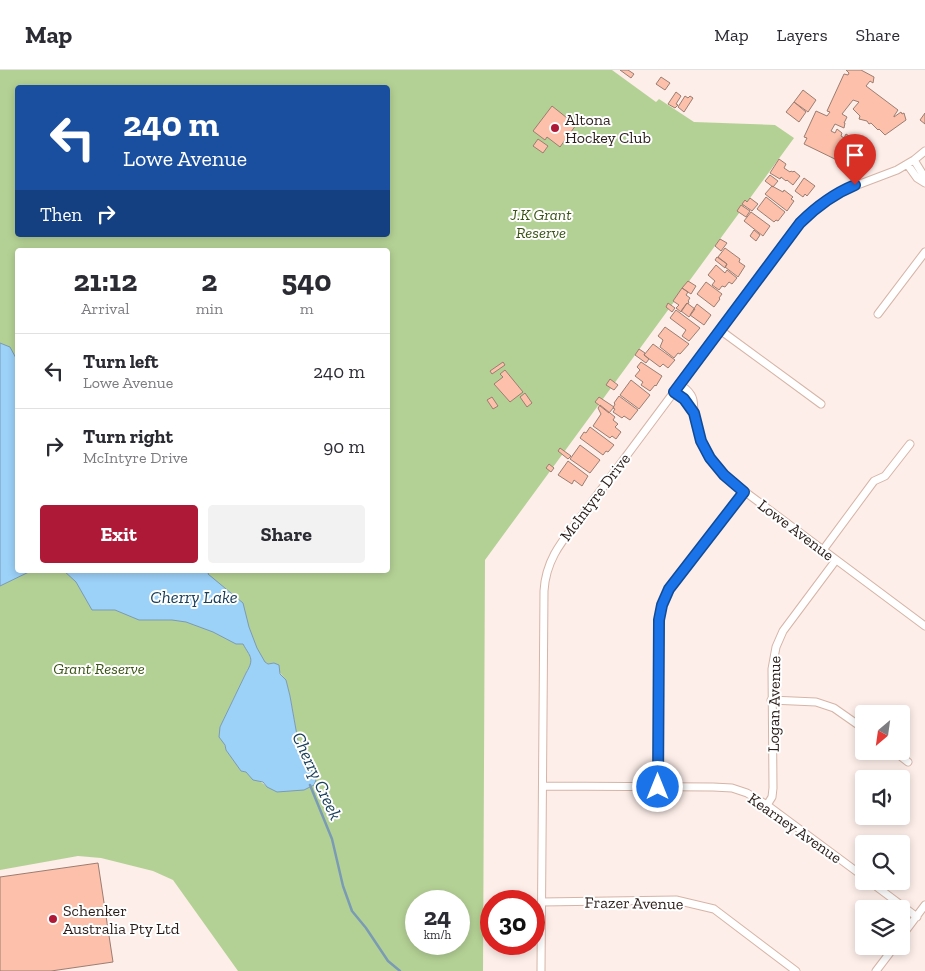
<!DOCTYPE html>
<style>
body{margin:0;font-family:"Zilla Slab",serif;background:#f2f2f3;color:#2b2b33;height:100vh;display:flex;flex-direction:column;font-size:19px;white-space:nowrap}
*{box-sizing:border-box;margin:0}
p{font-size:16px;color:#7c7c81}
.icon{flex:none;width:28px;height:28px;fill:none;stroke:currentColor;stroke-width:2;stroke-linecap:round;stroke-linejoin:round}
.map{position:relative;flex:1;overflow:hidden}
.drawer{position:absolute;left:15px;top:178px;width:375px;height:325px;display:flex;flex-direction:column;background:#fff;border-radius:5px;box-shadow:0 2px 8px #0003}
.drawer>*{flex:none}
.hud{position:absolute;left:15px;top:15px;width:375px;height:152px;border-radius:5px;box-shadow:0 2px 8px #0003;background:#1a4fa0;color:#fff;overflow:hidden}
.needle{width:32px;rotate:209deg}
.fabs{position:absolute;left:855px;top:635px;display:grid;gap:10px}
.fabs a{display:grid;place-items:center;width:55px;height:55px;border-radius:5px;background:#fff;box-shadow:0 2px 8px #0003;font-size:25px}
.speed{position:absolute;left:405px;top:820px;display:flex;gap:10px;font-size:25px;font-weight:700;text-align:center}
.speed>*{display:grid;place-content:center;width:65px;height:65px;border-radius:50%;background:#fff;box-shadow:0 2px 8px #0003;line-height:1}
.speed small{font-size:12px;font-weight:400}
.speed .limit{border:8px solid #d22;background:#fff;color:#111}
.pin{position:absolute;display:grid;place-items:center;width:42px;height:42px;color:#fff;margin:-51px -21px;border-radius:50% 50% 50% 0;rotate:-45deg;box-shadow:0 0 5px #0007}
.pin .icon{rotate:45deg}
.me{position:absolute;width:55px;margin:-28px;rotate:0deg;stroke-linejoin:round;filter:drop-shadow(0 0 4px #0008)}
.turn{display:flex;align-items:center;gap:18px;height:105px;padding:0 25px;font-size:22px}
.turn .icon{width:65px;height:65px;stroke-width:2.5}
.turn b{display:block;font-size:35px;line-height:42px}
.then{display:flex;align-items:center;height:48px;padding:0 25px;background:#0003;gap:10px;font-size:19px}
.eta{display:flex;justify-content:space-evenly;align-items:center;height:85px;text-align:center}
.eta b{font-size:30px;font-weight:700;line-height:35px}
.action{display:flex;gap:10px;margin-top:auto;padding:10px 25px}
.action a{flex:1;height:58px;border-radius:5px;background:#ae1937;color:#fff;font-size:20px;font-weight:700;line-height:58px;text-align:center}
.action a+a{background:#f2f2f3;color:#2b2b33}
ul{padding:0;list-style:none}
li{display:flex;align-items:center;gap:15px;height:75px;padding:0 25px;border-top:1px solid #e1e1e2}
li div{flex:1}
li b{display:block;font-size:19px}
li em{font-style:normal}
header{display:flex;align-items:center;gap:30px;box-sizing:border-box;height:70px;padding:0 25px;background:#fff;border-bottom:1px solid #e1e1e2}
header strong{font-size:24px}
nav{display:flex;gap:28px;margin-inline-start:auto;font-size:18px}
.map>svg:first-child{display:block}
</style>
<header>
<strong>Map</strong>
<nav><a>Map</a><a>Layers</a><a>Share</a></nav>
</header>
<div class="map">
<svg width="925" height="901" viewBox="0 0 925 901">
<rect width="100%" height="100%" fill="#fdeee9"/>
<path fill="#b4d195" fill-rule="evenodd" d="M0,0H612L656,32L659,29L694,52L775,55L794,68L485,490L483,901H238L173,810L153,801L101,788L78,786L0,800ZM18,18H388V165H18ZM18,180H388V500H18ZM265,592L268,594L274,593L281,604L286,610L290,626L298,671L316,709L304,720L267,717C261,710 252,710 246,702H243L226,680L220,657L246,603L250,596ZM416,831H459V874H416Z"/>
<path fill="#9cd1f8" stroke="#7a9bb5" d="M0,273L10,277L17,290L18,500H33L0,516Z
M63,500H210L208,504L243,533L249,557L257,578L265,592L268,594L274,593L279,595L280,604L286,610L290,626L298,671L316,710L314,715L304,720L277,722L267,717L263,712L253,710L246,702L241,701L226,680L225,675L219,667L220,657L246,603C255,588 250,587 243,574H236L213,562L186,552L172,550H139L115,540H92L76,512Z"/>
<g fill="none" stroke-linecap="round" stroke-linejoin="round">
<path stroke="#7a9bb5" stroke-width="2.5" d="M310,715L332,769L343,816L352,841L366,858L388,891L400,901"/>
</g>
<path fill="#fdc0aa" stroke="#9c7d71" d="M620,0H628L634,4L631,8Z
M846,0H861L874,7L873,13L870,11L866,16L898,40L894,46V47L901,42L902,44L904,43L906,50L885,65L879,59L878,60L871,53L869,54L867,51L859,49L860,46L853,39L859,32L853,30L842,44L847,47L844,53H845L844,58L835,54L831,61L835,63L837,59L842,63L841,66L844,68L846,64L855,70L853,74L856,75L862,71L863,72L866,70L869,78L846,93L843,90L841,92L804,74L807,68L804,67L816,41L827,46L830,42L827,41L844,4L848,5L849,3Z
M661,7L670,13L665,20L656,14Z
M803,20L816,30L808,42L794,32Z
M676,22L681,26L676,34L678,35L675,38L668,34Z
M685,26L688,28L690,26L693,28L684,42L678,37Z
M794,32L806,42L799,52L786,42Z
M552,36L576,55L560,77L547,67L545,70L533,61Z
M925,43V54L920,50Z
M538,69L548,76L543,83L533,76Z
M779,89L786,94L784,98L790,102L791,101L793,102L794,101L800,106L793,115L787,110L786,111L781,107L780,109L770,103Z
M770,105L778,111L773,117L765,111Z
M804,108L815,116L807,126L805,124L803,127L795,121Z
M772,116L783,122L784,120L793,127L791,129L794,131L787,141L765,124Z
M766,127L785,142L778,151L776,150L774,152L757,139Z
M750,128L758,134L752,141L742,134L745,130L747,132Z
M741,135L750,141L746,147L737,141Z
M751,142L770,156L763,166L744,151Z
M754,160L760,165L756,171L750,166Z
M720,169L727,173L721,181L715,176Z
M725,178L740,189L739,192L745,196L738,207L725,197L727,194L718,187Z
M717,187L727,194L725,198L715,190Z
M716,195L725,203L727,200L737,208L732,214L729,212L725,217L722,216L719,220L712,215L715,211L708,205Z
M688,211L696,216L691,224L682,218Z
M706,212L722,224L719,228L720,229L714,237L697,224Z
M682,218L688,222L686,225L690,228L688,231L689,232L688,234L687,233L681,242L676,238L679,235L673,231Z
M668,233L675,238L672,242L666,237Z
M687,233L695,239L689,247L681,241Z
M697,234L711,245L704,255L690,245Z
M676,240L700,258L689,271L682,266L686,260L670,248Z
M665,257L689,274L680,284L678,283L674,288L660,277L663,270L658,266Z
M653,274L675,290L668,298L663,294L660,297L644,285Z
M639,279L645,283L644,285L649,289L646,293L635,285Z
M503,292L505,295L492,304L490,301Z
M641,292L662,306L656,316L655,315L650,321L641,315L643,312L635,306L640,300L637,297Z
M505,300L523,322L510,332L494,314L503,307L500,304Z
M610,309L618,315L614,320L606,315Z
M631,310L650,325L639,339L620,325Z
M525,323L532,333L527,337L520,327Z
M619,326L638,340L630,350L624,346L622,348L613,342L615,339L613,338L615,334L614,333Z
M492,327L498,336L493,339L487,330Z
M599,327L614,337L609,343L595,332Z
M600,335L615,347L613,350L618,354L615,357L621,362L616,369L612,366L610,368L593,356L601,344L598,338Z
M590,357L614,375L608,382L606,381L603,385L580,368L584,362L586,363Z
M580,375L600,390L590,403L570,389Z
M560,378L571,386L568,389L558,381Z
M568,391L588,406L582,416L574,410L572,414L558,405Z
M549,394L554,398L551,402L546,398Z
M98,793L113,892L51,901H0V807Z"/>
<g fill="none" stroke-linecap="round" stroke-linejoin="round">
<g stroke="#d6b4a7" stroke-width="9">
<path id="minor" d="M914,90L925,108
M907,94L917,108L925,113
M878,244L925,182
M720,260L821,334
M679,314C684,317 688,320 691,325C695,331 693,337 694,344C695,353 698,363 701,371C709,392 726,408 744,421L925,556
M674,322L684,329L693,342
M823,480L874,411L885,406L910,374
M771,630L816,632L834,638L864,659
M894,681L908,692
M543,716L713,717L732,718L747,723L767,735L864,807
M658,717L659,550L662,535L669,519L744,421
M767,735L772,727L773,718L772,599L776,577L783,561L836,490
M869,811L917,847
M542,832L676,830L714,839L796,901
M901,867L925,835
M541,901L544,521C546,486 566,467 586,440L800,153L821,134L839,122L897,100L914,90L925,81
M876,901L895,876"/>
</g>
<use href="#minor" stroke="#fff" stroke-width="7"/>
</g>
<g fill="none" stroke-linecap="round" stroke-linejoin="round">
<g stroke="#114b97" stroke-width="12">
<path id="route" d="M658,717L659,550L662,535L669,519L744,422L724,405L710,388L701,371L694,343L684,329L674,322L800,153C816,137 833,124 855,115"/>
</g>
<use href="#route" stroke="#1a73e8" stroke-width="9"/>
</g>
<g fill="#ae1937" stroke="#fff" stroke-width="2">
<circle cx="555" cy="58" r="5"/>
<circle cx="53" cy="849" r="5"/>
</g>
<g text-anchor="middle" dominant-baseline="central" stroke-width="4" stroke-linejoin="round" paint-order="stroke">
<g font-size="16" fill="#2b1e1a" stroke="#fff" text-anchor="start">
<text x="565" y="49">Altona<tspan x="565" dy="18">Hockey Club</tspan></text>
<text x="63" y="840">Schenker<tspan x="63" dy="18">Australia Pty Ltd</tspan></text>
</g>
<g font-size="16" font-style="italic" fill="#3a5414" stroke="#fff">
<text x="541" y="144">J.K Grant<tspan x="541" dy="18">Reserve</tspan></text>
<text x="99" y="598">Grant Reserve</text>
</g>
<g font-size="16" fill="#2b1e1a" stroke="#fff">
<text transform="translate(595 427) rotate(-53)">McIntyre Drive</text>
<text transform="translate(796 460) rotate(37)">Lowe Avenue</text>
<text transform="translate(774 634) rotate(-89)">Logan Avenue</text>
<text transform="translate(795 758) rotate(35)">Kearney Avenue</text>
<text transform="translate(634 833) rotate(1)">Frazer Avenue</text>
</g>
<g font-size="18" font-style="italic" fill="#19405a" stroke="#fff">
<text x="194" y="527">Cherry Lake</text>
<text transform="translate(317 706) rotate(65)">Cherry Creek</text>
</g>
</g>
</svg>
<div class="fabs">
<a><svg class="needle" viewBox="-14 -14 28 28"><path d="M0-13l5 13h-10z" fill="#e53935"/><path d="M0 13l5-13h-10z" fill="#7c7c81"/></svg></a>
<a><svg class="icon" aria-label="sound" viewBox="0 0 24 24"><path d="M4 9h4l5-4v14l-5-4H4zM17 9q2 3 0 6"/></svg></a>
<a><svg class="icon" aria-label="search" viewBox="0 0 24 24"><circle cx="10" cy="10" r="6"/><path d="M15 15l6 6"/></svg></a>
<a><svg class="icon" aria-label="layers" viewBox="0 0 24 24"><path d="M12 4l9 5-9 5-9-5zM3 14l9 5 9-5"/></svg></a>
</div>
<div class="speed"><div>24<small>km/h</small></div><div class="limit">30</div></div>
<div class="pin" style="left:855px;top:115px;background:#d93025"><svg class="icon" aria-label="arrive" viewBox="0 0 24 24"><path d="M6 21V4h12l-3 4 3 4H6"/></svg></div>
<svg class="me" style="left:658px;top:717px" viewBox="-20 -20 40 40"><circle r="17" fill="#1a73e8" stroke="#fff" stroke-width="3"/><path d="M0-11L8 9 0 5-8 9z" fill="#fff"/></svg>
<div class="hud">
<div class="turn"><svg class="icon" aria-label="left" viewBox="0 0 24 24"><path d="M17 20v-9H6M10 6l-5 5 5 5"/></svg><div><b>240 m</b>Lowe Avenue</div></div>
<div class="then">Then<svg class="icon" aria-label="right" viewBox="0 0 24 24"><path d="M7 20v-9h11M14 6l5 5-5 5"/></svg></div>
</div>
<section class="drawer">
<div class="eta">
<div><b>21:12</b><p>Arrival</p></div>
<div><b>2</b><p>min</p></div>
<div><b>540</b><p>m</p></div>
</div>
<ul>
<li><svg class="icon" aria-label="left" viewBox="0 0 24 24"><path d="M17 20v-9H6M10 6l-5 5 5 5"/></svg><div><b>Turn left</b><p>Lowe Avenue</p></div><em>240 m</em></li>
<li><svg class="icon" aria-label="right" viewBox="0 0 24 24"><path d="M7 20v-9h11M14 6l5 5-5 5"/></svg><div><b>Turn right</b><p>McIntyre Drive</p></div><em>90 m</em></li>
</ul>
<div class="action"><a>Exit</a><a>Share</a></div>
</section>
</div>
